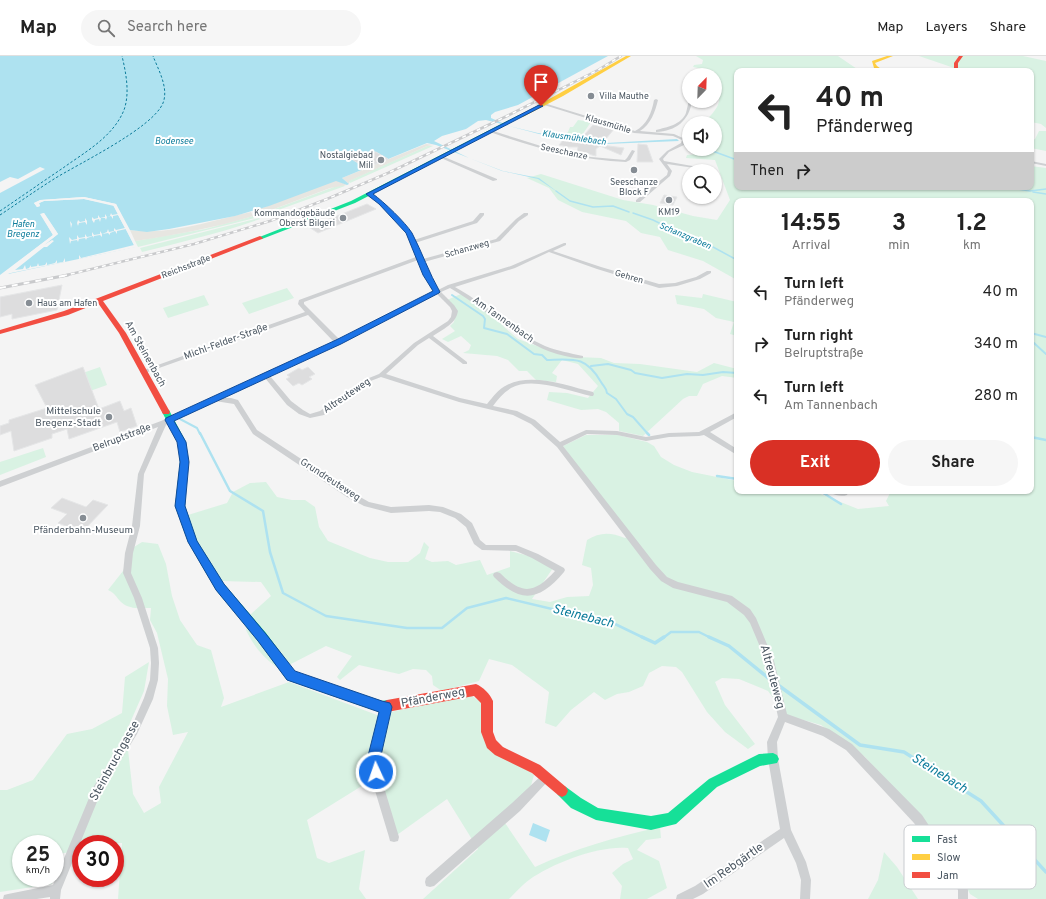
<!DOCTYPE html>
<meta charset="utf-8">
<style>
body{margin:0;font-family:Overpass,sans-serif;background:#f6f6f6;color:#222;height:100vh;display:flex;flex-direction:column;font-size:15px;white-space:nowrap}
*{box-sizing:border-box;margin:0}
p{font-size:13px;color:#767676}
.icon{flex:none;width:22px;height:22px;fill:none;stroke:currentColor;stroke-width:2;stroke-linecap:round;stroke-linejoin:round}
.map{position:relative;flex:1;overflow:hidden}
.panel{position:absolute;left:734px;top:142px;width:300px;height:296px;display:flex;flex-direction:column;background:#fff;border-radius:8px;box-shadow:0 1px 3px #0004}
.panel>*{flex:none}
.top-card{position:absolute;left:734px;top:12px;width:300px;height:122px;border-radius:8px;box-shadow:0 1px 3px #0004;background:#fff;color:#222;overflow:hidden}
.needle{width:26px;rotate:23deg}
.fabs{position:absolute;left:682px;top:12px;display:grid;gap:8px}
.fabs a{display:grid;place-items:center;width:40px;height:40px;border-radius:50%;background:#fff;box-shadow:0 1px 3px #0004;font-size:20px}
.speed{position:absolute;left:12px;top:779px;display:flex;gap:8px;font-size:20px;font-weight:700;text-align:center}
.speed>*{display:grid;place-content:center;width:52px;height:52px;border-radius:50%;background:#fff;box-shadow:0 1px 3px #0004;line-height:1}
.speed small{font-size:10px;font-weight:400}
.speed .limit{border:6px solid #d22;background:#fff;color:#111}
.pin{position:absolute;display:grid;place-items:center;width:34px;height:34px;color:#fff;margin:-41px -17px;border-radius:50% 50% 50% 0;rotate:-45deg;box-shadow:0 0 4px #0007}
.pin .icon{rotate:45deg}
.me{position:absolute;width:44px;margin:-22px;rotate:357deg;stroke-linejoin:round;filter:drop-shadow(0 0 3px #0008)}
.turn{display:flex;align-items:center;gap:14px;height:84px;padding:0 16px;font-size:18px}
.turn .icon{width:52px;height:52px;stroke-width:2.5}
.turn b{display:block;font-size:28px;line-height:34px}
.then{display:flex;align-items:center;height:38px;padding:0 16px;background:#0003;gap:8px;font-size:15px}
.eta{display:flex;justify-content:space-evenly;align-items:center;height:68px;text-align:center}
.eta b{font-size:24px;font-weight:700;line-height:28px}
.action{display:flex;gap:8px;margin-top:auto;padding:8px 16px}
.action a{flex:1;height:46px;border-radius:24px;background:#d93025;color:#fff;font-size:16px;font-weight:700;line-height:46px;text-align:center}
.action a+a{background:#f6f6f6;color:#222}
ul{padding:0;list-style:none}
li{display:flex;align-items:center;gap:12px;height:52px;padding:0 16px}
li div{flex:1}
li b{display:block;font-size:15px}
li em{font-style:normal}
header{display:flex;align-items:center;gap:24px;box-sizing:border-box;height:56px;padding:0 20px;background:#fff;border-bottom:1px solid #e0e0e0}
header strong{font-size:19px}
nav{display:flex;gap:22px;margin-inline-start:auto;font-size:14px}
.search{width:280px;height:36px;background:#f6f6f6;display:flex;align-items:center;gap:10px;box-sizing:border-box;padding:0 14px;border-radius:22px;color:#767676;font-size:15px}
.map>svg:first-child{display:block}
</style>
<header>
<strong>Map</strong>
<div class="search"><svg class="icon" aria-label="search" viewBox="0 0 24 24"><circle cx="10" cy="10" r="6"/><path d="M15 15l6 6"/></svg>Search here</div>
<nav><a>Map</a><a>Layers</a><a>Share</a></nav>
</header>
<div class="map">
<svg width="1046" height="843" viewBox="0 0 1046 843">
<rect width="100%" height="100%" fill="#f4f4f4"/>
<path fill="#d9f2e3" d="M696,0H838L860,15H737V131H1031V110L1046,112V843H978L970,838L956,811L927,770L865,701L821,669L786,659L768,635L739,623L722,622L715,626L725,649L755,688L748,693L725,676L707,656L682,616L676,611L662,610L649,617L643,630L629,636L617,638L605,644L594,636L571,654L556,671L545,667L549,636L512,609L489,603L479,625L442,635L433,629L432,620L426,614L413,613L399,618L359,609L340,624L337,621L352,600L326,590L289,609L275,610C262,600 253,589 246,574L251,558L271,540L261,526L221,525L197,488L188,459L227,447L233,436L250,427L266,426L277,441L292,444H305L315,451L319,471L328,485L370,502L388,506H408L420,497L424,486L429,491L425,503L432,506L448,505L456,509L480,504L487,519L510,511V495L533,501L553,512L532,543L550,546L567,541L589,540L593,529L591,512L582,509L587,484C600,476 610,476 625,482L627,481L563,390L586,379H618L647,386L654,390L661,401L674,409L692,416L737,425V435H813L858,453L889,450L886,445L891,435H1031V145H737V224L703,205L668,194L660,181L641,177L626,165L582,156L558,144L549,132L527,122L541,118L623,144L653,149L693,160L717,164L730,144L715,104L686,102L687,99L699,98L696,95L691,93H715V67H704C715,54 725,48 715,30L717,21L713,15L693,11L694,9L702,8L703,4Z
M919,0H1023L1046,5V72L1041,68L1031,66V15H963Z
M578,64L591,66L580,82L560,79L568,76L570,71H573Z
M1039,75H1046V95L1031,92V85L1035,83Z
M427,90H433L350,127L348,125Z
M342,128L345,130L267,158L259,161L258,159Z
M253,160L255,162L138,191L135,185L205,173Z
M259,162L260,163C221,177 181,186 142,196L140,192Z
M287,232L294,242L249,258L242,247Z
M461,238L477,248L491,255L504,271L518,283L545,293L577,301L601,302L614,307L640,308L697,316L714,307L737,313V322L722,320L703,328L697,340H689L683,343L643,380L619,375V367L606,356L598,353L581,354L547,344L549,336L567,337L588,342L598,330L578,308L562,304L552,317L557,320L556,326L536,324L527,315H519L508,304L497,300L463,297L469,294L471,289L461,280L448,286L442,283L455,275L450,270L454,266L456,255L447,244Z
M703,238L737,246V280L730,278L734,266L716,262L704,253L677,248L675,239L702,242Z
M204,239L209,249L168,262L163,252Z
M100,311L107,329L59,346L54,327Z
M43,392L46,401L0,419V406Z
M142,486L158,488L166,508L172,540L180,564L197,589L211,594L224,642L221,651L289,626L377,659L470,639L483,647V678L534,719L530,733L505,767L535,811C575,792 617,781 660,771L661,782L646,784L637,794L659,805L667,832L647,843H620L622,830L612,817L623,808L633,803L628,792C600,789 552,807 529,824C522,829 515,837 509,843H423L478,793L447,743L397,779L373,723L307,764L317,802L329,807L365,794L359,833L366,843H118L122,787L81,788V794L59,798L55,815V788H21V822H53L52,828L0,836V734H7L33,724L67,678L92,673L122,657L125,621L149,606L144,635L126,676L133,738L144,757L161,747L159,731L188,676L173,679L167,650L168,623L157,577L150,564L151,552C142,552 129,554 121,546C116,541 115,537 108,534L123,515L134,491Z
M884,796L897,811L918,843H868L878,824Z"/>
<path fill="#e7e6e1" d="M426,88L434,89L427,90L349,125V128L342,122Z
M336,124L347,129L330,132L258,159L254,155Z
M251,156L253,160C214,172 175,179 135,185L130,174C170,180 212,164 251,156Z"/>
<path fill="#aee2f0" d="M0,0H608L518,49L495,56L491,59V62L509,70L538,77L606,87L677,83L679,85L606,88L539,78L486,64L478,65L466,73L442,80L434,85L469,102L503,115L539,122L559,137L538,123L502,115L436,89L427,87L342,122L349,128L347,129L336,125L269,150L235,160L169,173L147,176L130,174L116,148L84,141L40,144L34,147L37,151L40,150L39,147L44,145L84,143L113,149L135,191L8,218L58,178L44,157L41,158L53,179L0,219V137L45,113L40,111L18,123L10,121L0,126Z
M533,767L550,774L546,786L529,779Z"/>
<path fill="#f4f4f4" d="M84,141L116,148L137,191L79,203V199L81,202L134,189L126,173L117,175V178L115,175L110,177V179L108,177L102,178V181L100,179L94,180V182L93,180L87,182L86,184L85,182L79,183L78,186L77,184L71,185L70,188L69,181L72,184L77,183V179L79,182L85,181V178L87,181L92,180V176L94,179L100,178V175L102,178L107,176L108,173L109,176L114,175V172L116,174L125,172L118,159L113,160V163L111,160L107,161L106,164L105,162H101L100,166L99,163L95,164L94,167L92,164L87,165V169L85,166L79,167L78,170L77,167L72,168L71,172L70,165L72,168L77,167L78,164L80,166L85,165V162L87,165L92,164V161L94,163L98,162V159L100,162L105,161V158L107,161L110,160L111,157L112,159L118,158L114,150L84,143L44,145L39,147L40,150L37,151L34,147L41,144Z
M44,157L58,178L44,189L52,184L54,185L47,191H44L15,214L23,213L25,209L26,213L29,212L31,209V211L37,210L38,207L39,210L45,209L47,206V209L55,207L57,204V207L63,206L65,202V206L1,219L53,179L40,158Z"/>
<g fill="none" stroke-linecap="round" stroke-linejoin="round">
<path stroke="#aee2f0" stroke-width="1.5" d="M686,85L689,86
M707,93L737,104
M919,131L933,133L960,131
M1004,131L1030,135L1046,133
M556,135L570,145L593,151L613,150L629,156
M1033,136L1046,138
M633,157L653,164L706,190L713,191L737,204"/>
<path stroke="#aee2f0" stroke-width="2" d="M452,239L483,260L485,263L484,272L507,278L534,298L542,299L547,304C574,303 586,300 601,326C604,331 606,331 607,337L616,343L627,358L633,361L648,378
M1031,277L1046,281
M1034,287L1046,298
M591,310L608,308L631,314L635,317L662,322L687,318L703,319L723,316L737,317
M180,363L197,372L200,378"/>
<path stroke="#aee2f0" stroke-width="2.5" d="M200,377L230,435L263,455L270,496L283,537L326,560L407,572H442L467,552L506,542L615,568L644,582
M647,377L649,379
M1031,381L1046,384
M717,420L737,423
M820,435L841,448
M663,582L671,576H699L711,582"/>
<path stroke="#aee2f0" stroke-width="3.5" d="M642,581L655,587L664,581
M709,581L729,590L772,625
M778,629L860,689L904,696L981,745L1046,816"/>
<path stroke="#0c7c9b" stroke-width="1" stroke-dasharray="2.5 2" stroke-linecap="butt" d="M0,155C21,141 42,126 63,112C85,96 113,81 124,54C130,37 126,17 122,0
M0,159C18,147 35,135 54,123C78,108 153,72 163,47C169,32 158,13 153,0"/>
</g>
<path fill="#ddddde" stroke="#e5e6e7" d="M593,69L614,73L601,89L624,92L621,99L600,90L596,93V100L592,99L587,97H577L578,91H568L559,89L564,83L578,86Z
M638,88L647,89L653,106H637Z
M372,96H376L388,103L366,112L350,102L363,103L368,97Z
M664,139L677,141L673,149L660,147Z
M367,148L376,153L318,177L309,171Z
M62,229L57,254L12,263V258L0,261V241Z
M83,311L99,353L120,345L124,355L131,352L137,370L120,376L117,366L69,383L67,373L52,378V382L14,395L11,375L0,379V370L9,367V364L47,352L35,329Z
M308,311L315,318L309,321L312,323L302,329L299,327L293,330L286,323L290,321L287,319L299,312L302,314Z
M62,442L86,451L93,444L108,449L82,476L58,467L67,458L51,452Z"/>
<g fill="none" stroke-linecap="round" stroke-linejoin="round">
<path fill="#ced0d2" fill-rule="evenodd" d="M656,43L658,44C655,56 651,68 640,75L674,78L685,83L684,89L669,96L663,103L664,105L715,114L720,124L717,136H715V115L667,108L672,115L670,120L640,146H636V144L667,119L668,115L659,103L667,95L681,87L682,84L673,80L634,77L541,48L544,47L635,75C647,69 652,56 654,44Z
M689,44L692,45C689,65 676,75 656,76V74C667,71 681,69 686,57C687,53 688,48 689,44Z
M490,74L557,95L591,101L625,104L627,102L632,94L635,95L630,104L626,106C578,104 534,92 490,76Z
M442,100L497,123V124L493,125L441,102V100Z
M1031,105L1046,108V110L1031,107Z
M367,137C378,137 409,174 414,184L473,165L480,157H484V159L477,167L415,187L423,203L496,183L516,163L524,157H528V159L519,165L500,185L424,206L438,234L448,229L511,210L564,187H566V189L553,195L601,211L659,228L675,227L696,221L707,215H711V217L700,223L677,230L659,232L597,213L549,196L515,212L455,231C486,248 512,275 545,290C557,295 570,297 583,300V302C577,303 571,301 565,300C520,290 489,254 450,232L441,236L454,249L458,255C456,268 443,273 433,280L467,306V308H463L429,282L418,289L386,318L460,342L487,348C493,341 498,333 507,329C532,316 568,330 593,336L594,338L593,340H591C569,335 532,320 511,332C503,337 498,343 493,350L517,355L535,364L560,386L586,374L617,375L646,381L669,377L699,376L737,356V361L710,376L737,393V399L704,379L699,380L669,381L646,385L617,379L587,378L563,390L656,509L667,521L678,526L732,540L750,553L756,562L774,605L787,658L829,673L852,688L922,759L963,821L968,834V843H958V834L955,829L914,767L846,694L823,680L785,666L777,686L778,703L791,774L806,806L811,824L810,843H800L801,824L796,807L784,782L703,838L693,843H676L677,839L695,830L780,773L768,703L767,686L778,661L766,605L750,567L744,559L727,546L673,532L661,525L650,513L557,391L531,368L513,359L459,346L381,321L368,326L324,359L310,362L299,358L287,349L265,322L222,342H231L238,344L257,374L353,437L369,446L391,451L429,449L443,451L461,458L472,467L480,484L486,489H516L538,498L564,512L565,514L564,516C540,544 522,549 494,521L493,519L494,517L497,516L500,517C522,539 534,538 555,515L532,502L516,495L482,494L474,488L466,471L455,462L440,456L429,455L391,457L364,450L347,441L253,378L234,348L215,345L166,369L144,418L140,470L133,497L131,517L142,542L158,592L159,607L158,624L153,643L137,678L101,736L61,834L60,843H50V841L37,843H3L4,839L8,838L53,829L94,730L131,672L144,642L150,624L151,607L150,592L134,542L123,517L125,497L132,470L138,418L158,371L0,431V425L161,365L334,286L308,259L145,317L143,318L140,316L141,315L305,256L298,248L299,244L416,201L406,177L379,148L367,139ZM418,204L431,233L434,236L339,283L304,248V246ZM437,238L450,251L452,255L451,261L448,265L414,287L379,318L364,324L320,355L310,358L303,354L291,345L270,320L336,289Z
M710,141H714V142L712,143Z
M829,435H849L847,439C841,441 836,439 830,437Z
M386,646L389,648L391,651L378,704L383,728L399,781L398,785L394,786L390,785L389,781L373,728L368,704L381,651L383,648Z
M546,716L549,718L551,721L549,724L520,755L434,830L430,831L426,830L425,826L426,822L512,747L543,718Z"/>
<path fill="#16e098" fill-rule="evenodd" d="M519,59L523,60L355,147L262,183L257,182L351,145Z
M166,353L169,354L186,386L188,406L185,450L197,485L224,528L266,577L295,616L382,645L387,644L391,646L393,650L391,654L382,657L287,624L258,585L216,534L188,486L175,450L180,406L178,386L162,356Z
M773,697L777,699L779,703L777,707L760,710L717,731L676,768L651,774L596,764L571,752L558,739L556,735L558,731L562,729L566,731L581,742L598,752L651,760L668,757L709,723L759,698Z"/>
<path fill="#ffcf43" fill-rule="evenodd" d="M626,0H631L563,40L523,61L519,60Z
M887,0H893L875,7L877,10L884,15H879L874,12L872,5Z"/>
<path fill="#f24e42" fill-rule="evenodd" d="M959,0H963L958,7V15H954V7Z
M260,180L263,182L262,183L103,245L126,277L170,356L169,358H163L119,277L98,247L68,259L0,278V274L64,255Z
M476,628C483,631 490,638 493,645V676L496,684L503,691L540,709L566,731L568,735L566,739L562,741L558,739L532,717L495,699L487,692L481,676V647L474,640L387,656L383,654L381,650L383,646L387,644Z"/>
<g stroke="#c9cacc" stroke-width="2.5">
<path id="rail-far1" d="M63,220L194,188L270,165L327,143L388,117L507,60L598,14L621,0"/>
</g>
<g stroke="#c9cacc" stroke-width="3">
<path id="rail" d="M0,232L68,219"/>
</g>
<use href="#rail-far1" stroke="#fff" stroke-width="1.5" stroke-dasharray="4" stroke-linecap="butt"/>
<use href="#rail" stroke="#fff" stroke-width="2" stroke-dasharray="6" stroke-linecap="butt"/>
</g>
<path fill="#1a73e8" stroke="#114b97" d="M539,49L543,50L373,138C384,146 405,166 412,177C422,196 429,217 440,236L439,237L341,288L174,365L186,386L189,406L185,450L197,485L224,528L266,578L295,615L382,645L390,647L392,651L380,704L382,716L380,721L376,722L371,721L367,704L379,656L287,624L258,585L216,534L188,486L175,450L180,406L177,386L165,364L166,362L336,284L433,235L423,219L406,177L379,148L366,138Z"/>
<g fill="#868d94" stroke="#fff" stroke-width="1.5">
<circle cx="591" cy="40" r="4"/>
<circle cx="381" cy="104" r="4"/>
<circle cx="634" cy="114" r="4"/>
<circle cx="669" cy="144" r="4"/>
<circle cx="343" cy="162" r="4"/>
<circle cx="29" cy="247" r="4"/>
<circle cx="109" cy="361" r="4"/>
<circle cx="83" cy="462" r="4"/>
</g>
<g text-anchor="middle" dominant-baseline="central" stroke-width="4" stroke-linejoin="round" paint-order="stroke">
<g font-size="9" fill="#4a5661" stroke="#fff" text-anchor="start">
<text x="599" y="40">Villa Mauthe</text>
<text x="373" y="99" text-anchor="end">Nostalgiebad<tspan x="373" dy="10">Mili</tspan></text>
<text x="634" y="126" text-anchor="middle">Seeschanze<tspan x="634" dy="10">Block F</tspan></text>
<text x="669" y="156" text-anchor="middle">KM19</text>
<text x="335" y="157" text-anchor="end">Kommandogebäude<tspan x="335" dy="10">Oberst Bilgeri</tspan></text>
<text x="37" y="247">Haus am Hafen</text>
</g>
<g font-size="9" fill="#4a5661" stroke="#fff">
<text transform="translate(608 68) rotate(17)">Klausmühle</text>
<text transform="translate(564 96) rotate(12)">Seeschanze</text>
<text transform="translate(467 193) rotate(-16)">Schanzweg</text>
<text transform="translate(186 211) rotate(-21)">Reichsstraße</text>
<text transform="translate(629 221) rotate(16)">Gehren</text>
</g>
<g font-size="9" font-style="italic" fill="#0c7c9b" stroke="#fff">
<text transform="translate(574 82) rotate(8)">Klausmühlebach</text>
<text x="174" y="85">Bodensee</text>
<text x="23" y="168">Hafen<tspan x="23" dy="10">Bregenz</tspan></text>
<text transform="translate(685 180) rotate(23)">Schanzgraben</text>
</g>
<g font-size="10" fill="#4a5661" stroke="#fff">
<text transform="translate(503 264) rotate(35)">Am Tannenbach</text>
<text transform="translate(226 286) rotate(-20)">Michl-Felder-Straße</text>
<text transform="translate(145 298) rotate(61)">Am Steinenbach</text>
<text transform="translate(347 340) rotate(-34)">Altreuteweg</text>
<text transform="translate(122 382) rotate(-21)">Belruptstraße</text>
<text transform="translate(330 424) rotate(33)">Grundreuteweg</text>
</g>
<g font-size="10" fill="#4a5661" stroke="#fff" text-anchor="end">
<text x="101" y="355">Mittelschule<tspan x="101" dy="12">Bregenz-Stadt</tspan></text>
<text x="83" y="474" text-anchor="middle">Pfänderbahn-Museum</text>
</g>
<g font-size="12" fill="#4a5661" stroke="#fff">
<text transform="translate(772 621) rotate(75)">Altreuteweg</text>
<text transform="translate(433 642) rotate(-11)">Pfänderweg</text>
<text transform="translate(115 705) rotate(-61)">Steinbruchgasse</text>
<text transform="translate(734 810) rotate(-35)">Im Rebgärtle</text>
</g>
<g font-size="13" font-style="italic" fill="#0c7c9b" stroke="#fff">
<text transform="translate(583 561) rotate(14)">Steinebach</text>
<text transform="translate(939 718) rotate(32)">Steinebach</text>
</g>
</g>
<rect x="904" y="769" width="132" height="64" rx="6" fill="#fff" stroke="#c9ccd0" stroke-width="1"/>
<rect x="912" y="780" width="18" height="6" fill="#16e098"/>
<rect x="912" y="798" width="18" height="6" fill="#ffcf43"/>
<rect x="912" y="816" width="18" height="6" fill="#f24e42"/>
<g font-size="11" fill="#4a5661">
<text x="937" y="787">Fast</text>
<text x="937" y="805">Slow</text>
<text x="937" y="823">Jam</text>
</g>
</svg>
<div class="fabs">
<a><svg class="needle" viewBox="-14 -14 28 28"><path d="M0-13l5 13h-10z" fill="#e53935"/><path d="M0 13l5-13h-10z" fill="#767676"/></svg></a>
<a><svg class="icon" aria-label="sound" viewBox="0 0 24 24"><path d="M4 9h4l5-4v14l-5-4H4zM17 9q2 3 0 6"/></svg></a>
<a><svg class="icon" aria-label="search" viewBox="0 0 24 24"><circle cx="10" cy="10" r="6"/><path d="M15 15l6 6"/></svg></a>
</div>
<div class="speed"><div>25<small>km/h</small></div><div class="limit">30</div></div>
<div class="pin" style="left:541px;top:50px;background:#d93025"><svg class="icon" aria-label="arrive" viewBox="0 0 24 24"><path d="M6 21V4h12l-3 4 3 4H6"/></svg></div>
<svg class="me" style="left:376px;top:716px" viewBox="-20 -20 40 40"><circle r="17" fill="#1a73e8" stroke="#fff" stroke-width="3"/><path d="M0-11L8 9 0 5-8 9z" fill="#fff"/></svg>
<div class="top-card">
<div class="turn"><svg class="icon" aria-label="left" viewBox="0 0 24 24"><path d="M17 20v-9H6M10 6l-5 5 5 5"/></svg><div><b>40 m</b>Pfänderweg</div></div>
<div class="then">Then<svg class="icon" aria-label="right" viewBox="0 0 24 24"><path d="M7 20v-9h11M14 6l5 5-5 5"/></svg></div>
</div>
<section class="panel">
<div class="eta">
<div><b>14:55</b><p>Arrival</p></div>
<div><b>3</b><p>min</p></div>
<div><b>1.2</b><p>km</p></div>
</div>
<ul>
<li><svg class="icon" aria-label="left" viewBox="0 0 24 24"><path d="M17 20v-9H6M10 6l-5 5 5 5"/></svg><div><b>Turn left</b><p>Pfänderweg</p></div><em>40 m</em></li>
<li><svg class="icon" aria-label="right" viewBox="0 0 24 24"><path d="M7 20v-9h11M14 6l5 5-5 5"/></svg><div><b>Turn right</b><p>Belruptstraße</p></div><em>340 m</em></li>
<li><svg class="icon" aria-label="left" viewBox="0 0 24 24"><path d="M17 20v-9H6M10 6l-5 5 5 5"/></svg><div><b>Turn left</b><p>Am Tannenbach</p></div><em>280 m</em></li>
</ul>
<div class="action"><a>Exit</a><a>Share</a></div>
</section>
</div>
